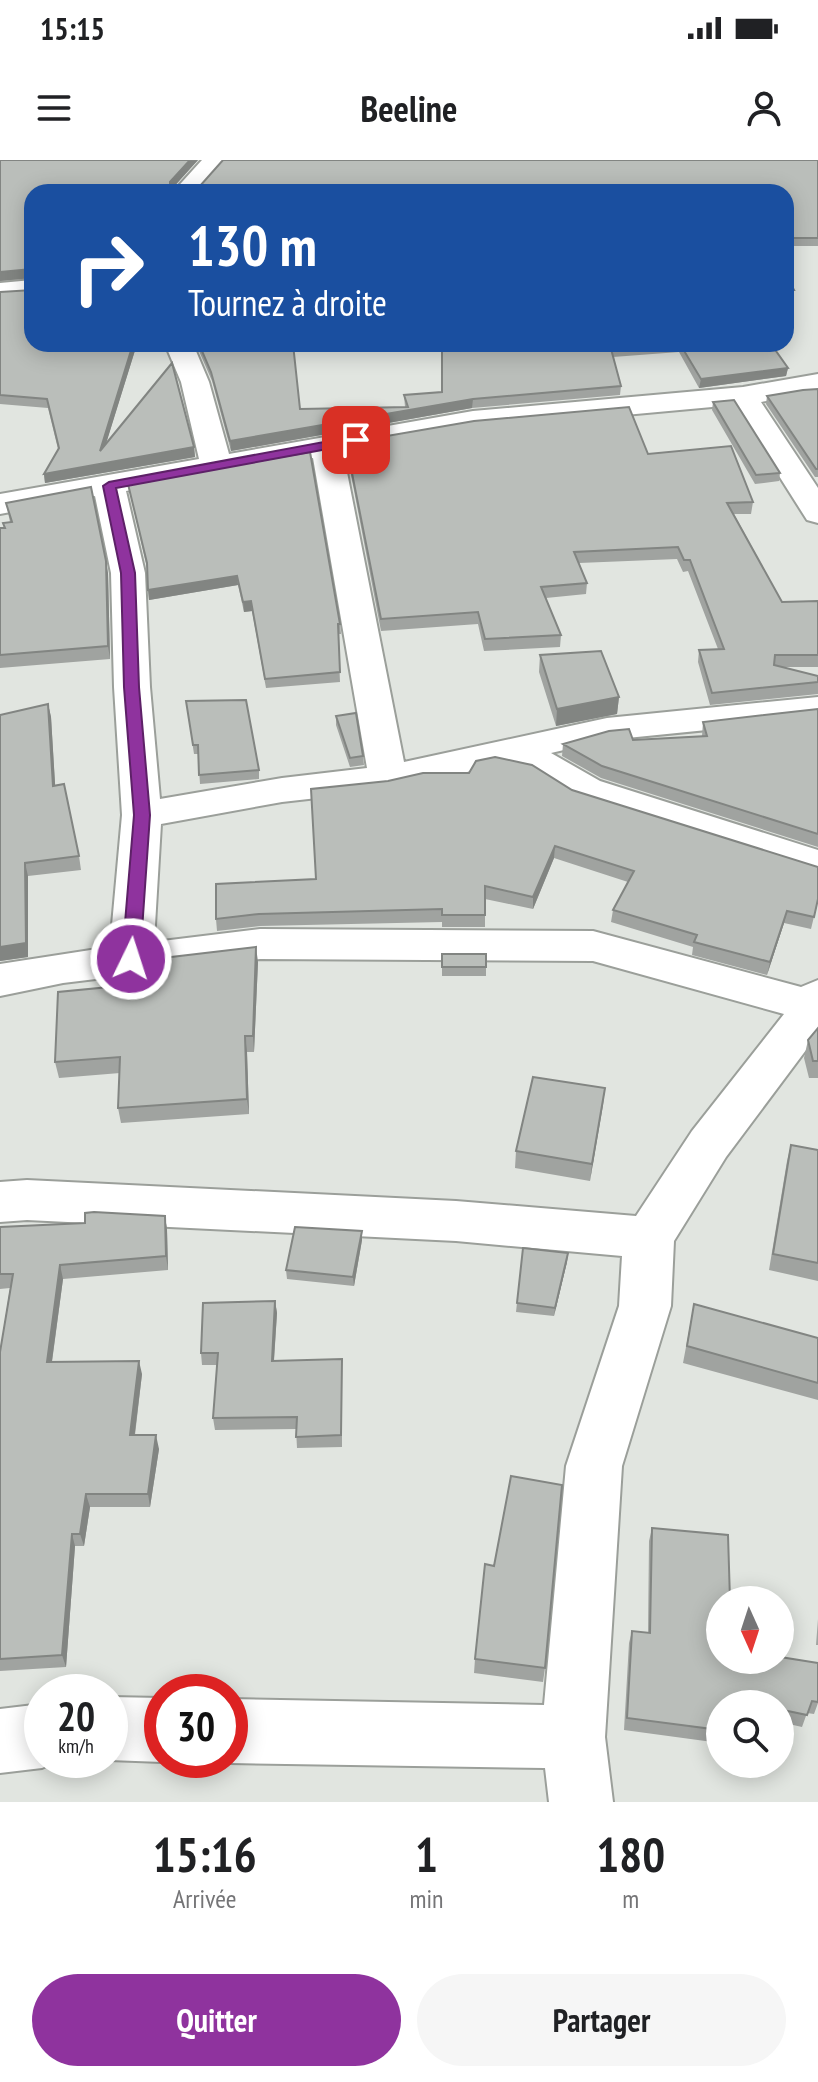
<!DOCTYPE html>
<html lang="fr">
<meta charset="utf-8">
<style>
body{margin:0;font-family:"PT Sans Narrow",sans-serif;background:#f6f6f6;color:#202124;height:100vh;display:flex;flex-direction:column;font-size:30px;white-space:nowrap}
*{box-sizing:border-box;margin:0}
p{font-size:26px;color:#757577}
.icon{flex:none;width:44px;height:44px;fill:none;stroke:currentColor;stroke-width:2;stroke-linecap:round;stroke-linejoin:round}
.map{position:relative;height:1642px;overflow:hidden}
.panel{display:flex;flex-direction:column;background:#fff;flex:1}
.panel>*{flex:none}
.hud{position:absolute;left:24px;top:24px;width:770px;height:168px;border-radius:24px;box-shadow:0 4px 20px #0003;background:#1a4fa0;color:#fff;overflow:hidden}
.needle{width:52px;rotate:177deg}
.buttons{position:absolute;left:706px;top:1426px;display:grid;gap:16px}
.buttons a{display:grid;place-items:center;width:88px;height:88px;border-radius:50%;background:#fff;box-shadow:0 4px 20px #0003;font-size:40px}
.speed{position:absolute;left:24px;top:1514px;display:flex;gap:16px;font-size:40px;font-weight:700;text-align:center}
.speed>*{display:grid;place-content:center;width:104px;height:104px;border-radius:50%;background:#fff;box-shadow:0 4px 20px #0003;line-height:1}
.speed small{font-size:20px;font-weight:400}
.speed .limit{border:12px solid #d22;background:#fff;color:#111}
.pin{position:absolute;display:grid;place-items:center;width:68px;height:68px;color:#fff;margin:-34px;border-radius:16px;box-shadow:0 4px 12px #0006}
.me{position:absolute;width:88px;margin:-44px;rotate:4deg;stroke-linejoin:round;filter:drop-shadow(0 0 6px #0008)}
.turn{display:flex;align-items:center;gap:28px;height:168px;padding:0 32px;font-size:36px}
.turn .icon{width:104px;height:104px;stroke-width:2.5}
.turn b{display:block;font-size:56px;line-height:68px}
.eta{display:flex;justify-content:space-evenly;align-items:center;height:136px;text-align:center}
.eta b{font-size:48px;font-weight:600;line-height:56px}
.cta{display:flex;gap:16px;margin-top:auto;padding:16px 32px}
.cta a{flex:1;height:92px;border-radius:48px;background:#8f339e;color:#fff;font-size:32px;font-weight:600;line-height:92px;text-align:center}
.cta a+a{background:#f6f6f6;color:#202124}
.status{display:flex;justify-content:space-between;align-items:center;height:56px;padding:0 40px;background:#fff;direction:ltr}
.status svg{height:22px;fill:currentColor}
header{display:flex;justify-content:space-between;align-items:center;height:104px;padding:0 32px;background:#fff;font-size:36px;font-weight:600}
.map>svg:first-child{display:block}
</style>
<div class="status"><b>15:15</b><svg viewBox="0 0 49 12"><path d="M0 12V9h3v3zM5 12V6h3v6zM10 12V3h3v9zM15 12V0h3v12zM26 1h20v11H26zM47 4h2v5h-2z"/></svg></div>
<header><svg class="icon" aria-label="menu" viewBox="0 0 24 24"><path d="M4 6h16M4 12h16M4 18h16"/></svg>Beeline<svg class="icon" aria-label="person" viewBox="0 0 24 24"><circle cx="12" cy="8" r="4"/><path d="M4 21q1-7 8-7t8 7"/></svg></header>
<div class="map">
<svg width="818" height="1642" viewBox="0 0 818 1642">
<rect width="100%" height="100%" fill="#e1e5e0"/>
<g fill="none" stroke-linecap="round" stroke-linejoin="round">
<g stroke="#9b9f9a" stroke-width="4">
<path id="minor" d="M202,0H227L198,32H173Z
M32,120V136L0,139V123Z
M165,184H193L209,222L229,294L473,251L743,227L818,214V232L761,242L818,328V363L807,360L734,245L473,269L343,292L404,602L607,558L818,537V559L607,580L551,593L600,621L818,690V718L572,639L511,602L388,630L282,642L161,664L154,782L260,769L593,771L801,827L818,820V874L726,997L674,1081L671,1146L622,1306L605,1577L613,1642H549L545,1608L230,1603L224,1600H230V1539L544,1545L566,1306L619,1146L622,1096L456,1081L27,1060L0,1062V1022L27,1020L456,1041L636,1056L692,971L784,854L593,801L260,799L63,823L0,836V804L110,787L122,655L114,527L111,413L95,336L0,354V334L199,299L181,222ZM313,298L367,608L282,618L160,639L150,527L145,413L126,331Z
M110,1537L162,1538V1600H166L162,1602L109,1600Z
M42,1544V1600H60L42,1608L0,1613V1549Z"/>
</g>
<use href="#minor" fill="#fff" fill-rule="evenodd"/>
</g>
<path fill="#a0a3a0" d="M0,0H198L174,26H200L223,0H818V86H786V32H32V118L0,121Z
M786,115L794,130L792,139H786Z
M0,132L32,184H137L106,283L194,287L195,297L45,323L44,314L58,289L48,248L0,244Z
M196,184H293L300,249L405,247L404,235L442,232V184H771L788,208L786,216L699,228L679,192L613,197L621,226L620,235L472,248L231,291L212,221Z
M818,229V317H815L766,244L767,236Z
M713,242L780,313L779,321L755,324L712,250Z
M346,283L648,294L753,342L751,354H734L782,442L818,441V507H781L818,516V534L710,545L698,502L699,490L718,489L688,411L683,412L677,399L579,403L587,423L586,434L546,438L561,475L560,487L484,491L478,464L381,471L347,294Z
M128,324L340,464L341,474H338L340,522L266,528L252,451L244,452L238,425L149,440L147,408Z
M6,343L108,413L110,499L0,508V368H4L3,363L10,362Z
M540,495L619,537L617,554L556,566L539,512Z
M186,541L259,610V619L200,624L198,594H194Z
M48,544L51,557L55,625L79,696L81,710L28,716V797L0,801V555Z
M818,549V687L601,618L562,596L563,584L702,576L703,562Z
M336,556L363,596L364,605L350,607L336,565Z
M572,630L818,740L811,769L784,763L767,815L692,795L693,787L611,762L613,750L628,722L554,698L533,749L485,739V767H442V762L260,766L217,771L216,759L316,719Z
M442,794H486V816H442Z
M258,802L254,892H247L249,954L121,963L118,948L120,913L59,918L55,902L109,827Z
M818,868V918H809L804,898L808,880Z
M605,928L590,1021L515,1008L516,991Z
M791,985L818,990V1121L769,1110L787,1001Z
M165,1056L167,1070L168,1110L63,1119L52,1202L142,1214L135,1275L159,1289L150,1347H90L84,1386H75L66,1507L0,1511V1192L10,1128L0,1129V1067L85,1063Z
M362,1071V1080L354,1126L287,1119L286,1110Z
M523,1088L568,1093L567,1102L554,1156L516,1152Z
M275,1141L277,1153L274,1201L342,1199V1287L297,1288L296,1269L215,1270L213,1258L217,1205H202L201,1193Z
M694,1144L818,1178V1240L683,1203Z
M652,1368L720,1500L818,1503V1543L814,1554L807,1553L802,1567L780,1562V1544H720V1583L624,1570L629,1483L632,1471L648,1473L649,1381Z
M494,1406L545,1508L543,1522L474,1513L475,1499Z
M818,1459V1485H816Z"/>
<path fill="#828582" d="M190,0H198L171,30L170,22Z
M32,109V118L0,121V112Z
M133,184H137L101,300L100,291Z
M788,208L786,216L699,228L701,219Z
M473,239L472,248L231,291L230,281Z
M194,287L195,297L45,323L44,314Z
M106,401L108,413L110,499L108,486Z
M237,416L238,425L149,440L148,430Z
M251,441L252,451L244,452L243,442Z
M619,537L617,554L556,566L557,549Z
M48,544L51,557L56,639L53,626Z
M555,686L554,698L533,749V737Z
M25,703L28,716V797L0,801V787Z
M787,751L784,763L767,815L770,802Z
M256,787L258,802L254,892L253,876Z
M245,876L247,892L249,954L247,939Z
M605,928L603,945L590,1021L592,1004Z
M165,1056L167,1070L168,1110L166,1096Z
M362,1071V1080L354,1126L353,1117Z
M568,1093L567,1102L554,1156L555,1148Z
M60,1105L63,1119L50,1215L47,1202Z
M275,1141L277,1153L273,1213L272,1201Z
M139,1201L142,1214L133,1288L130,1275Z
M156,1275L159,1289L150,1347L148,1334Z
M86,1334L90,1347L84,1386L80,1374Z
M72,1374L75,1386L66,1507L62,1495Z"/>
<path fill="#babeba" stroke="#828582" stroke-width="2" d="M0,0H190L170,22V26H200L223,0H818V78H786V32H32V109L0,112Z
M786,115L794,130H786Z
M32,130V184H133L100,291L172,203L194,287L44,314L59,288L47,239L0,235V132Z
M199,184H293L300,249L408,247L404,235L442,232V184H666L611,189L621,226L473,239L230,281L211,212Z
M680,184H771L788,208L701,219Z
M818,229V309H816L767,236L803,230Z
M734,240L780,313L756,315L713,242Z
M629,247L648,294L731,286L753,342L727,343L782,442L818,441V495H775L774,505L818,516V522L712,533L699,490L724,489L690,400H684L678,387L574,392L587,423L541,427L561,475L485,479L478,452L381,459L346,283L474,261Z
M310,292L340,464H338L340,512L265,519L251,441L243,442L237,416L148,430L147,403L128,324Z
M91,327L106,401L108,486L0,495V368H5L3,363L12,362L6,343Z
M601,491L619,537L557,549L540,495Z
M246,540L259,610L199,615L198,585H193L186,541Z
M48,544L53,626L64,624L79,696L25,703L26,783L0,787V555Z
M818,549V674L602,606L563,584L609,571L629,569L633,580L707,576L703,562Z
M356,553L363,596L350,598L336,556Z
M495,597L532,605L572,630L818,707V739L814,757L787,751L770,802L694,782L697,775L613,750L634,711L555,686L533,737L485,726V755H442V749L259,754L216,759V724L316,719L311,629L388,621L423,613H469L476,601Z
M256,787L253,876H245L247,939L118,948L120,897L55,902L58,832L109,827L112,804Z
M442,794H486V807H442Z
M818,868V901H813L808,880Z
M533,917L605,928L592,1004L516,991Z
M791,985L818,990V1103L773,1094Z
M94,1052L165,1056L166,1096L60,1105L47,1202L139,1201L130,1275H156L148,1334H86L80,1374H72L62,1495L0,1499V1192L13,1114H0V1067L85,1063V1053Z
M295,1067L362,1071L353,1117L286,1110Z
M523,1088L568,1093L555,1148L517,1143Z
M275,1141L272,1201L342,1199L341,1275L296,1277L297,1257L213,1258L218,1193H201L203,1143Z
M694,1144L818,1178V1223L687,1186Z
M511,1316L562,1325L545,1508L475,1499L485,1404L494,1406Z
M652,1368L728,1375L730,1440H720V1500H780V1497L818,1503V1542L812,1541L807,1555L783,1550V1554H780V1544H720V1570L627,1558L632,1471L650,1473Z"/>
<path fill="#8f339e" stroke="#5d2167" stroke-width="2" d="M356,276L362,280L360,283L116,328L135,413L139,527L150,655L140,799L137,804H124L122,799L134,655L124,527L121,413L103,326L109,322Z"/>
</svg>
<div class="buttons">
<a><svg class="needle" viewBox="-14 -14 28 28"><path d="M0-13l5 13h-10z" fill="#e53935"/><path d="M0 13l5-13h-10z" fill="#757577"/></svg></a>
<a><svg class="icon" aria-label="search" viewBox="0 0 24 24"><circle cx="10" cy="10" r="6"/><path d="M15 15l6 6"/></svg></a>
</div>
<div class="speed"><div>20<small>km/h</small></div><div class="limit">30</div></div>
<div class="pin" style="left:356px;top:280px;background:#d93025"><svg class="icon" aria-label="arrive" viewBox="0 0 24 24"><path d="M6 21V4h12l-3 4 3 4H6"/></svg></div>
<svg class="me" style="left:131px;top:799px" viewBox="-20 -20 40 40"><circle r="17" fill="#8f339e" stroke="#fff" stroke-width="3"/><path d="M0-11L8 9 0 5-8 9z" fill="#fff"/></svg>
<div class="hud">
<div class="turn"><svg class="icon" aria-label="right" viewBox="0 0 24 24"><path d="M7 20v-9h11M14 6l5 5-5 5"/></svg><div><b>130 m</b>Tournez à droite</div></div>
</div>
</div>
<section class="panel">
<div class="eta">
<div><b>15:16</b><p>Arrivée</p></div>
<div><b>1</b><p>min</p></div>
<div><b>180</b><p>m</p></div>
</div>
<div class="cta"><a>Quitter</a><a>Partager</a></div>
</section>
